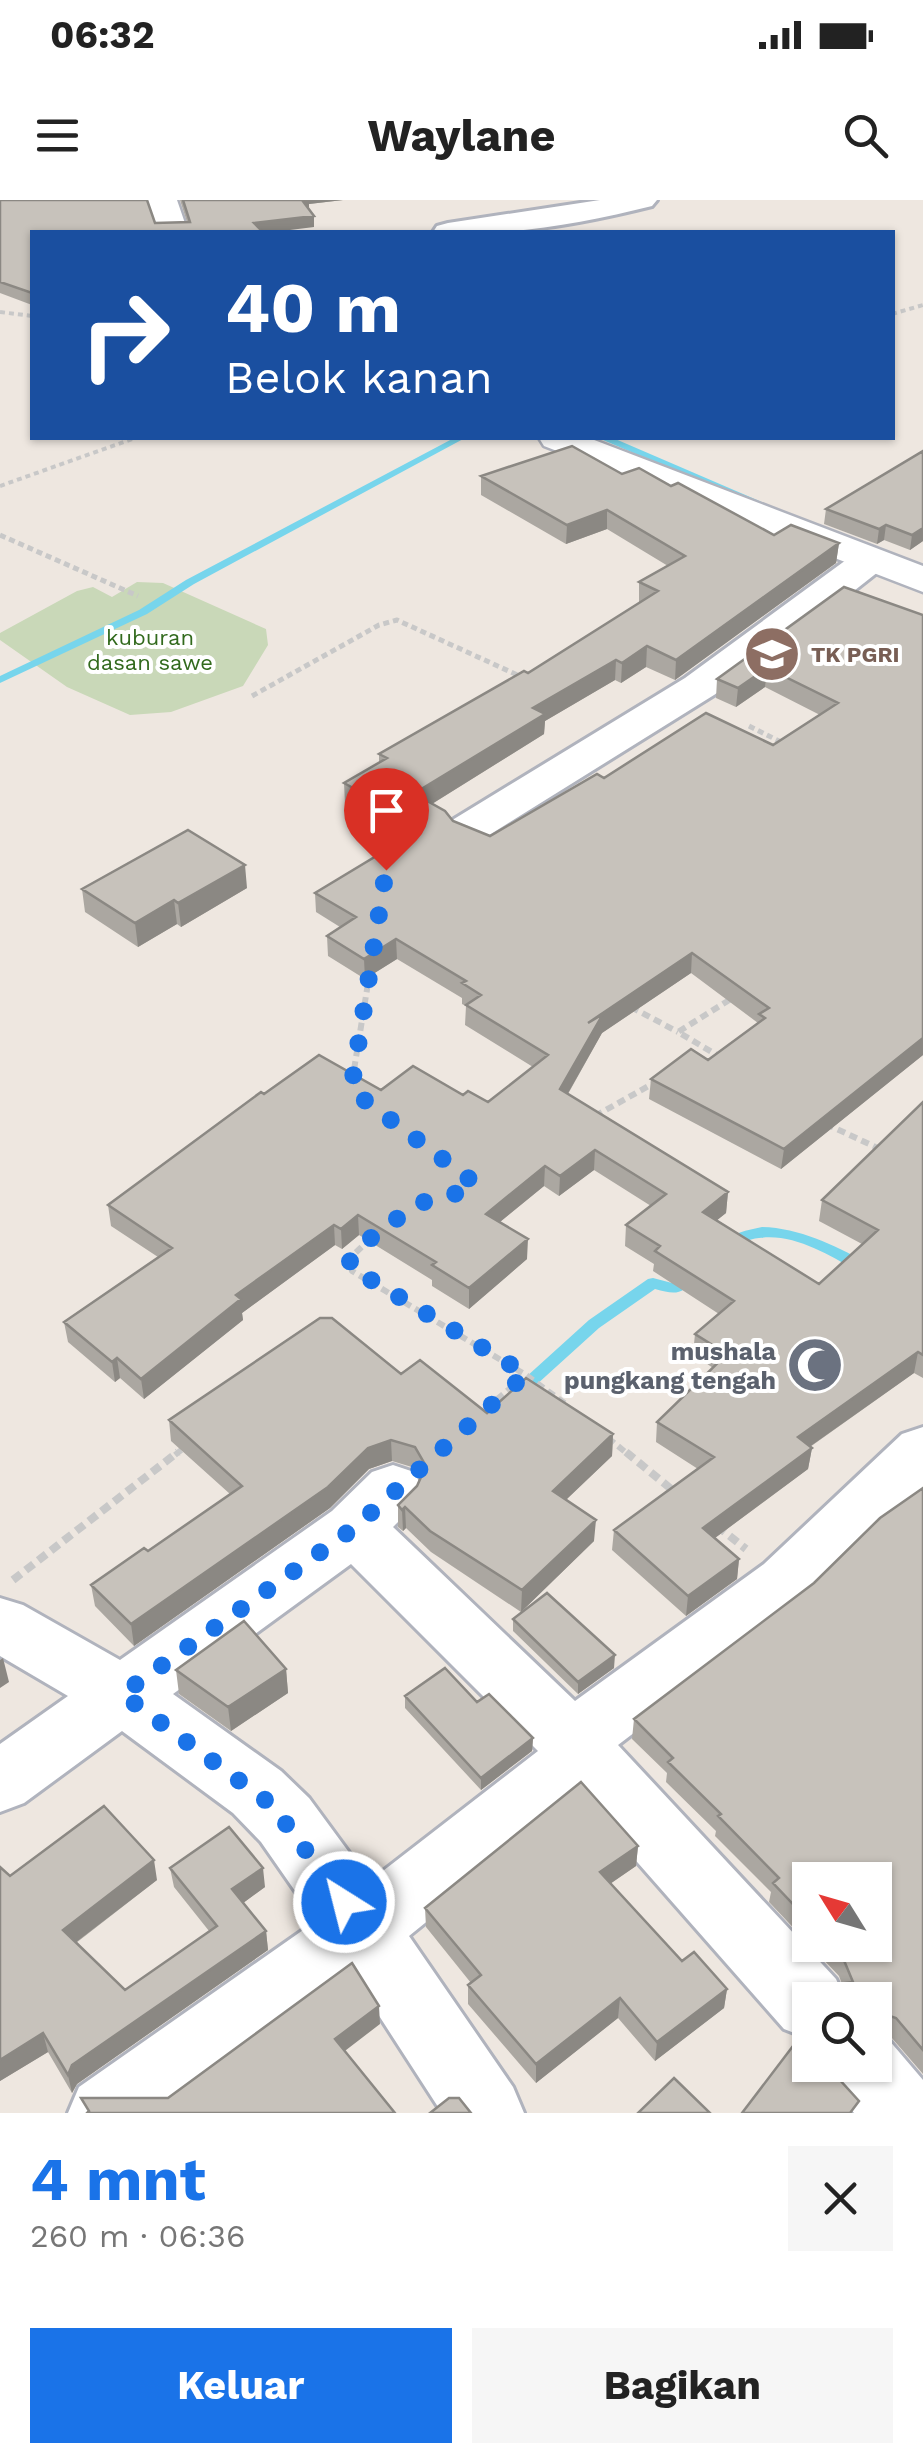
<!DOCTYPE html>
<html lang="id">
<meta charset="utf-8">
<style>
body{margin:0;font-family:"Work Sans",sans-serif;background:#f6f6f6;color:#222;height:100vh;display:flex;flex-direction:column;font-size:38px;white-space:nowrap}
*{box-sizing:border-box;margin:0}
p{font-size:32px;color:#767676}
.icon{flex:none;width:55px;height:55px;fill:none;stroke:currentColor;stroke-width:2;stroke-linecap:round;stroke-linejoin:round}
.map{position:relative;height:1913px;overflow:hidden}
.side{display:flex;flex-direction:column;background:#fff;flex:1}
.side>*{flex:none}
.guide{position:absolute;left:30px;top:30px;width:865px;height:210px;border-radius:0px;box-shadow:0 2px 8px #0004;background:#1a4fa0;color:#fff;overflow:hidden}
.needle{width:65px;rotate:307deg}
.tools{position:absolute;left:792px;top:1662px;display:grid;gap:20px}
.tools a{display:grid;place-items:center;width:100px;height:100px;border-radius:0px;background:#fff;box-shadow:0 2px 8px #0004;font-size:50px}
.pin{position:absolute;display:grid;place-items:center;width:85px;height:85px;color:#fff;margin:-102px -42px;border-radius:50% 50% 50% 0;rotate:-45deg;box-shadow:0 0 10px #0007}
.pin .icon{rotate:45deg}
.me{position:absolute;width:110px;margin:-55px;rotate:324deg;stroke-linejoin:round;filter:drop-shadow(0 0 8px #0008)}
.turn{display:flex;align-items:center;gap:35px;height:210px;padding:0 30px;font-size:45px}
.turn .icon{width:130px;height:130px;stroke-width:2.5}
.turn b{display:block;font-size:70px;line-height:85px}
.round{display:grid;place-items:center;flex:none;width:105px;height:105px;border-radius:0px;background:#f6f6f6}
.headline{display:flex;align-items:center;justify-content:space-between;height:170px;padding:0 30px}
h1{font-size:60px;font-weight:700;line-height:75px;color:#1a73e8}
.action{display:flex;gap:20px;margin-top:auto;padding:20px 30px}
.action a{flex:1;height:115px;border-radius:0px;background:#1a73e8;color:#fff;font-size:40px;font-weight:700;line-height:115px;text-align:center}
.action a+a{background:#f6f6f6;color:#222}
.status{display:flex;justify-content:space-between;align-items:center;height:70px;padding:0 50px;background:#fff;direction:ltr}
.status svg{height:28px;fill:currentColor}
header{display:flex;justify-content:space-between;align-items:center;height:130px;padding:0 30px;background:#fff;font-size:45px;font-weight:700}
.map>svg:first-child{display:block}
</style>
<div class="status"><b>06:32</b><svg viewBox="0 0 49 12"><path d="M0 12V9h3v3zM5 12V6h3v6zM10 12V3h3v9zM15 12V0h3v12zM26 1h20v11H26zM47 4h2v5h-2z"/></svg></div>
<header><svg class="icon" aria-label="menu" viewBox="0 0 24 24"><path d="M4 6h16M4 12h16M4 18h16"/></svg>Waylane<svg class="icon" aria-label="search" viewBox="0 0 24 24"><circle cx="10" cy="10" r="6"/><path d="M15 15l6 6"/></svg></header>
<div class="map">
<svg width="923" height="1913" viewBox="0 0 923 1913">
<rect width="100%" height="100%" fill="#eee7e0"/>
<path fill="#c9d8b8" d="M137,382L163,383L266,429L268,445L243,486L171,512L130,515L67,487L0,440V433L77,391L93,387L112,397Z"/>
<g fill="none" stroke-linecap="round" stroke-linejoin="round">
<path fill="#77d5ec" fill-rule="evenodd" d="M454,238H465L194,384L147,414L0,483V476L139,410L186,380Z
M602,238H613L780,310L772,312L603,240Z
M762,1027C800,1028 833,1045 866,1062L868,1066L866,1070H856C827,1054 793,1033 759,1038C748,1039 739,1045 729,1049L722,1044C732,1033 747,1030 762,1027Z
M689,1072L694,1073L696,1077C682,1095 676,1095 655,1089L599,1128L525,1195H515L512,1191L515,1187L589,1120L648,1079L653,1078L672,1083Z"/>
<g stroke="#b0b3bd" stroke-width="6">
<path id="street" d="M600,0H657L652,6C580,24 507,37 433,32L437,26L448,23Z
M870,349L883,352L889,360L883,368L788,443L714,495L486,637L470,641L454,637L448,628L454,619L685,478L857,352Z
M923,1227V1287L808,1400L618,1545L836,1779L845,1800H810V1839L784,1829L580,1597L409,1736L513,1887L524,1913H442L354,1777L169,1913H68L79,1887L316,1721L261,1642L233,1613L122,1531L24,1603L0,1612V1544L68,1496L0,1456V1398L23,1405L120,1460L332,1311L372,1272L393,1265L414,1272L423,1289L414,1306L393,1327L575,1501L764,1364L902,1234ZM351,1364L538,1551L370,1681L309,1598L281,1571L173,1494Z
M875,1834L888,1839L923,1880V1913H854L836,1891L825,1865H875Z"/>
</g>
<g stroke="#b0b3bd" stroke-width="5">
<path id="secondary" d="M147,0H177L188,32H158Z
M539,238H589L923,366V392L544,246Z"/>
</g>
<path stroke="#c8c8c8" stroke-width="4" stroke-dasharray="5 4" stroke-linecap="butt" d="M0,112L32,116
M892,114L923,105
M0,286L135,238"/>
<path stroke="#c8c8c8" stroke-width="5" stroke-dasharray="6 4" stroke-linecap="butt" d="M0,335L138,396
M252,496L379,425L397,420L524,478
M749,526L783,543"/>
<path stroke="#c8c8c8" stroke-width="6" stroke-dasharray="8 5" stroke-linecap="butt" d="M631,807L678,832
M722,858L678,832L734,797
M352,882L370,771
M595,916L654,883
M826,924L882,950
M371,1038L348,1060L352,1071L526,1175L567,1205
M477,1216L526,1175
M608,1238L629,1255
M175,1255L185,1247"/>
<path stroke="#c8c8c8" stroke-width="8" stroke-dasharray="10 6" stroke-linecap="butt" d="M626,1252L676,1293
M717,1326L746,1349
M13,1380L178,1252"/>
<use href="#street" fill="#fff" fill-rule="evenodd"/>
<use href="#secondary" fill="#fff" fill-rule="evenodd"/>
</g>
<path fill="#aba7a1" fill-rule="evenodd" d="M0,0L155,23L187,22L180,0H343L309,4L308,8L314,27L32,32V105L0,93Z
M923,251V341L910,350L884,340L877,344L824,324L826,309Z
M622,274L671,286L774,335L839,343L836,363L675,480L646,467L621,483L615,480L545,521L544,534L432,604L453,621L490,636L604,578L773,545L820,515L765,487L736,507L716,498L717,479L923,415V855L781,969L649,899L651,879L708,860L758,823L691,773L602,833L568,894L728,992L726,1013L717,1020L819,1084L862,1044L819,1021L822,1000L923,902V1178L914,1173L810,1247L812,1248L808,1269L715,1338L739,1359L737,1379L686,1416L612,1350L614,1330L698,1269L656,1242L657,1222L713,1168L693,1154L695,1134L719,1114L653,1071L654,1064L625,1046L626,1025L651,1006L594,970L559,996L544,986L500,1022L527,1059L469,1109L432,1086V1080L359,1035L342,1049L335,1045L242,1113L243,1120L144,1199L120,1178L115,1182L68,1142L64,1122L158,1057L111,1026L108,1005L264,894L381,890L463,895L488,902L533,867L465,825L466,806L462,804V798L397,759L365,779L328,756L327,736L340,727L316,712L315,693L384,651L373,645V625L377,622L345,604L344,583L379,563V554L528,473L639,403V382L668,366L607,329L566,344L481,295V276Z
M247,688L181,727L177,724L138,747L85,712L82,689Z
M401,1174L487,1213L613,1234L612,1256L566,1300L594,1341L521,1412L431,1352L406,1328L403,1331L398,1327V1305L417,1286L421,1278L415,1268L392,1261L369,1269L330,1308L134,1446L95,1406L91,1385L148,1351L230,1294L171,1241L169,1220Z
M923,1288V1874L891,1837L875,1832V1833V1800H829L832,1785L842,1784L839,1776L769,1702L771,1692L715,1636L716,1631L666,1582L667,1573L632,1539L634,1519L814,1383ZM810,1680L875,1745H810Z
M513,1419L614,1468L578,1494L513,1431Z
M286,1469L288,1493L231,1531L179,1494L176,1470Z
M405,1496L477,1502L533,1538L532,1551L481,1590L405,1508Z
M638,1646L636,1666L610,1684L682,1761L727,1789L724,1808L655,1861L618,1818L536,1883L468,1804V1785L471,1783L426,1727L425,1708Z
M0,1667L10,1676L157,1680L76,1743L125,1790L209,1731L174,1687L170,1668L265,1687L243,1703L266,1731L268,1750L77,1884L72,1893L48,1852L0,1881Z"/>
<path fill="#8b8883" d="M300,0H343L309,4V7L300,8Z
M314,16V27L274,32H255L254,23Z
M607,310V329L566,344L567,325Z
M886,325L884,340L877,344L879,329Z
M923,328V341L910,350L912,335Z
M839,343L836,363L675,480L676,460Z
M647,446L646,467L621,483L622,463Z
M616,460L615,480L545,521L544,534L390,630V608L533,508Z
M767,468L765,487L736,507L738,488Z
M245,665L247,688L181,727L178,703Z
M174,700L177,724L138,747L135,723Z
M396,739L397,759L365,779L364,759Z
M692,753L691,773L602,833L559,909L560,889L588,823Z
M923,838V855L781,969L784,949Z
M595,950L594,970L559,996L560,976Z
M545,966L544,986L485,1034L486,1014Z
M728,992L726,1013L701,1033L703,1012Z
M358,1015L359,1035L342,1049L341,1029Z
M334,1025L335,1045L242,1113L243,1120L144,1199L141,1179L236,1095Z
M528,1039L527,1059L469,1109V1088Z
M918,1152L914,1173L795,1257L798,1237Z
M117,1158L120,1178L115,1182L112,1162Z
M613,1234L612,1256L552,1313L553,1291Z
M391,1240L392,1261L369,1269L330,1308L134,1446L131,1424L368,1248Z
M812,1248L808,1269L700,1349L703,1328Z
M405,1307L406,1328L403,1331L402,1310Z
M596,1320L594,1341L521,1412L522,1390Z
M739,1359L737,1379L686,1416L688,1396Z
M615,1455L614,1468L578,1494V1482Z
M3,1458L9,1482L0,1488V1460Z
M286,1469L288,1493L231,1531L228,1507Z
M533,1538L532,1551L481,1590V1578Z
M638,1646L636,1666L598,1692L600,1672Z
M154,1660L157,1680L67,1749L63,1730Z
M263,1668L265,1687L235,1709L232,1689Z
M266,1731L268,1750L77,1884L72,1893L68,1875L72,1865Z
M727,1789L724,1808L655,1861L657,1842Z
M620,1798L618,1818L536,1883V1864Z
M379,1806L380,1824L337,1857L335,1839Z
M43,1833L48,1852L0,1881V1860Z"/>
<path fill="#c7c2bb" stroke="#8b8883" stroke-width="2.5" d="M0,0H147L155,23L190,22L183,0H302L314,16L254,23L263,32H32V93L0,82Z
M572,246L622,274L639,268L671,286L678,283L774,335L791,325L839,343L676,460L647,446L622,463L616,460L533,508L545,514L390,608L344,583L387,558L379,554L524,471L528,473L658,391L639,382L685,356L607,310L567,325L481,276Z
M923,251V328L912,335L886,325L879,329L826,309Z
M844,387L923,415V838L784,949L651,879L691,849L708,860L765,818L759,814L769,808L692,753L588,823L603,814L560,889L728,992L703,1012L819,1084L878,1030L822,1000L923,902V1155L918,1152L798,1237L812,1248L703,1328L739,1359L688,1396L614,1330L714,1257L657,1222L727,1154L695,1134L734,1101L655,1051L660,1046L626,1025L666,994L595,950L560,976L545,966L486,1014L528,1039L469,1088L432,1065L436,1062L358,1015L341,1029L334,1025L236,1095L241,1099L141,1179L117,1158L112,1162L64,1122L172,1048L108,1005L261,892L264,894L319,855L381,890L413,866L463,895L468,891L488,902L548,855L466,805L481,795L462,783L466,781L396,739L364,759L327,736L356,717L315,693L401,641L373,625L420,597L445,611L453,621L490,636L597,574L604,578L706,513L773,545L838,503L767,468L738,488L717,479Z
M188,630L245,665L178,703L174,700L135,723L82,689Z
M320,1118H332L401,1174L420,1160L487,1213L526,1178L613,1234L553,1291L596,1320L522,1390L430,1331L405,1307L402,1310L398,1305L417,1286L426,1266L415,1247L391,1240L368,1248L328,1287L131,1424L91,1385L144,1348L148,1351L242,1286L169,1220Z
M923,1288V1850L896,1818L878,1812L876,1829L875,1828V1800H847L832,1785L853,1782L843,1758L831,1745H875V1680H810V1722L773,1683L779,1678L718,1616L721,1614L668,1562L673,1558L634,1519L814,1383L880,1318Z
M547,1393L615,1455L578,1482L513,1419Z
M244,1421L286,1469L228,1507L176,1470Z
M445,1468L477,1502L489,1494L533,1538L481,1578L405,1496Z
M581,1582L638,1646L600,1672L682,1761L694,1752L727,1789L657,1842L620,1798L536,1864L468,1785L481,1775L425,1708Z
M104,1606L154,1660L63,1730L125,1790L217,1726L170,1668L229,1627L263,1668L232,1689L266,1731L72,1865L68,1875L43,1833L0,1860V1667L10,1676Z
M352,1763L379,1806L335,1839L395,1913H87L89,1911L81,1898H168Z
M793,1846L810,1858V1865H820L838,1878L859,1901L850,1913H742Z
M674,1878L710,1913H638Z
M449,1898H459L471,1913H430Z"/>
<g fill="none" stroke-linecap="round" stroke-linejoin="round">
<path stroke="#1a73e8" stroke-width="18" stroke-dasharray="0 32.4" d="M344,1702L272,1605L122,1494L354,1328L526,1174L348,1066L355,1050L418,1003L446,998L476,984L351,890L386,670"/>
</g>
<defs>
<g id="school-disc" transform="scale(2.875)"><circle r="9.5" fill="#8d6e63" stroke="#fff"/><path d="M0-5L7-2L0 1L-7-2ZM-4 1L0 2.5L4 1V4Q0 6-4 4Z" fill="#fff"/></g>
<g id="mosque-disc" transform="scale(2.875)"><circle r="9.5" fill="#6b7280" stroke="#fff"/><path d="M3.5-4.9A6 6 0 1 0 3.5 4.9A5 5 0 1 1 3.5-4.9Z" fill="#fff"/></g>
</defs>
<g fill-rule="evenodd">
<use href="#school-disc" x="772" y="454"/>
<use href="#mosque-disc" x="815" y="1165"/>
</g>
<g text-anchor="middle" dominant-baseline="central" stroke-width="8" stroke-linejoin="round" paint-order="stroke">
<g font-size="22" fill="#326a1d" stroke="#fff">
<text x="150" y="437">kuburan<tspan x="150" dy="25">dasan sawe</tspan></text>
</g>
<g font-size="22" font-weight="bold" fill="#785e54" stroke="#fff" text-anchor="start">
<text x="811" y="454">TK PGRI</text>
</g>
<g font-size="25" font-weight="bold" fill="#5b616d" stroke="#fff" text-anchor="end">
<text x="776" y="1151">mushala<tspan x="776" dy="29">pungkang tengah</tspan></text>
</g>
</g>
</svg>
<div class="tools">
<a><svg class="needle" viewBox="-14 -14 28 28"><path d="M0-13l5 13h-10z" fill="#e53935"/><path d="M0 13l5-13h-10z" fill="#767676"/></svg></a>
<a><svg class="icon" aria-label="search" viewBox="0 0 24 24"><circle cx="10" cy="10" r="6"/><path d="M15 15l6 6"/></svg></a>
</div>
<div class="pin" style="left:386px;top:670px;background:#d93025"><svg class="icon" aria-label="arrive" viewBox="0 0 24 24"><path d="M6 21V4h12l-3 4 3 4H6"/></svg></div>
<svg class="me" style="left:344px;top:1702px" viewBox="-20 -20 40 40"><circle r="17" fill="#1a73e8" stroke="#fff" stroke-width="3"/><path d="M0-11L8 9 0 5-8 9z" fill="#fff"/></svg>
<div class="guide">
<div class="turn"><svg class="icon" aria-label="right" viewBox="0 0 24 24"><path d="M7 20v-9h11M14 6l5 5-5 5"/></svg><div><b>40 m</b>Belok kanan</div></div>
</div>
</div>
<section class="side">
<div class="headline"><div><h1>4 mnt</h1><p>260 m · 06:36</p></div><a class="round"><svg class="icon" aria-label="close" viewBox="0 0 24 24"><path d="M6 6l12 12M18 6L6 18"/></svg></a></div>
<div class="action"><a>Keluar</a><a>Bagikan</a></div>
</section>
